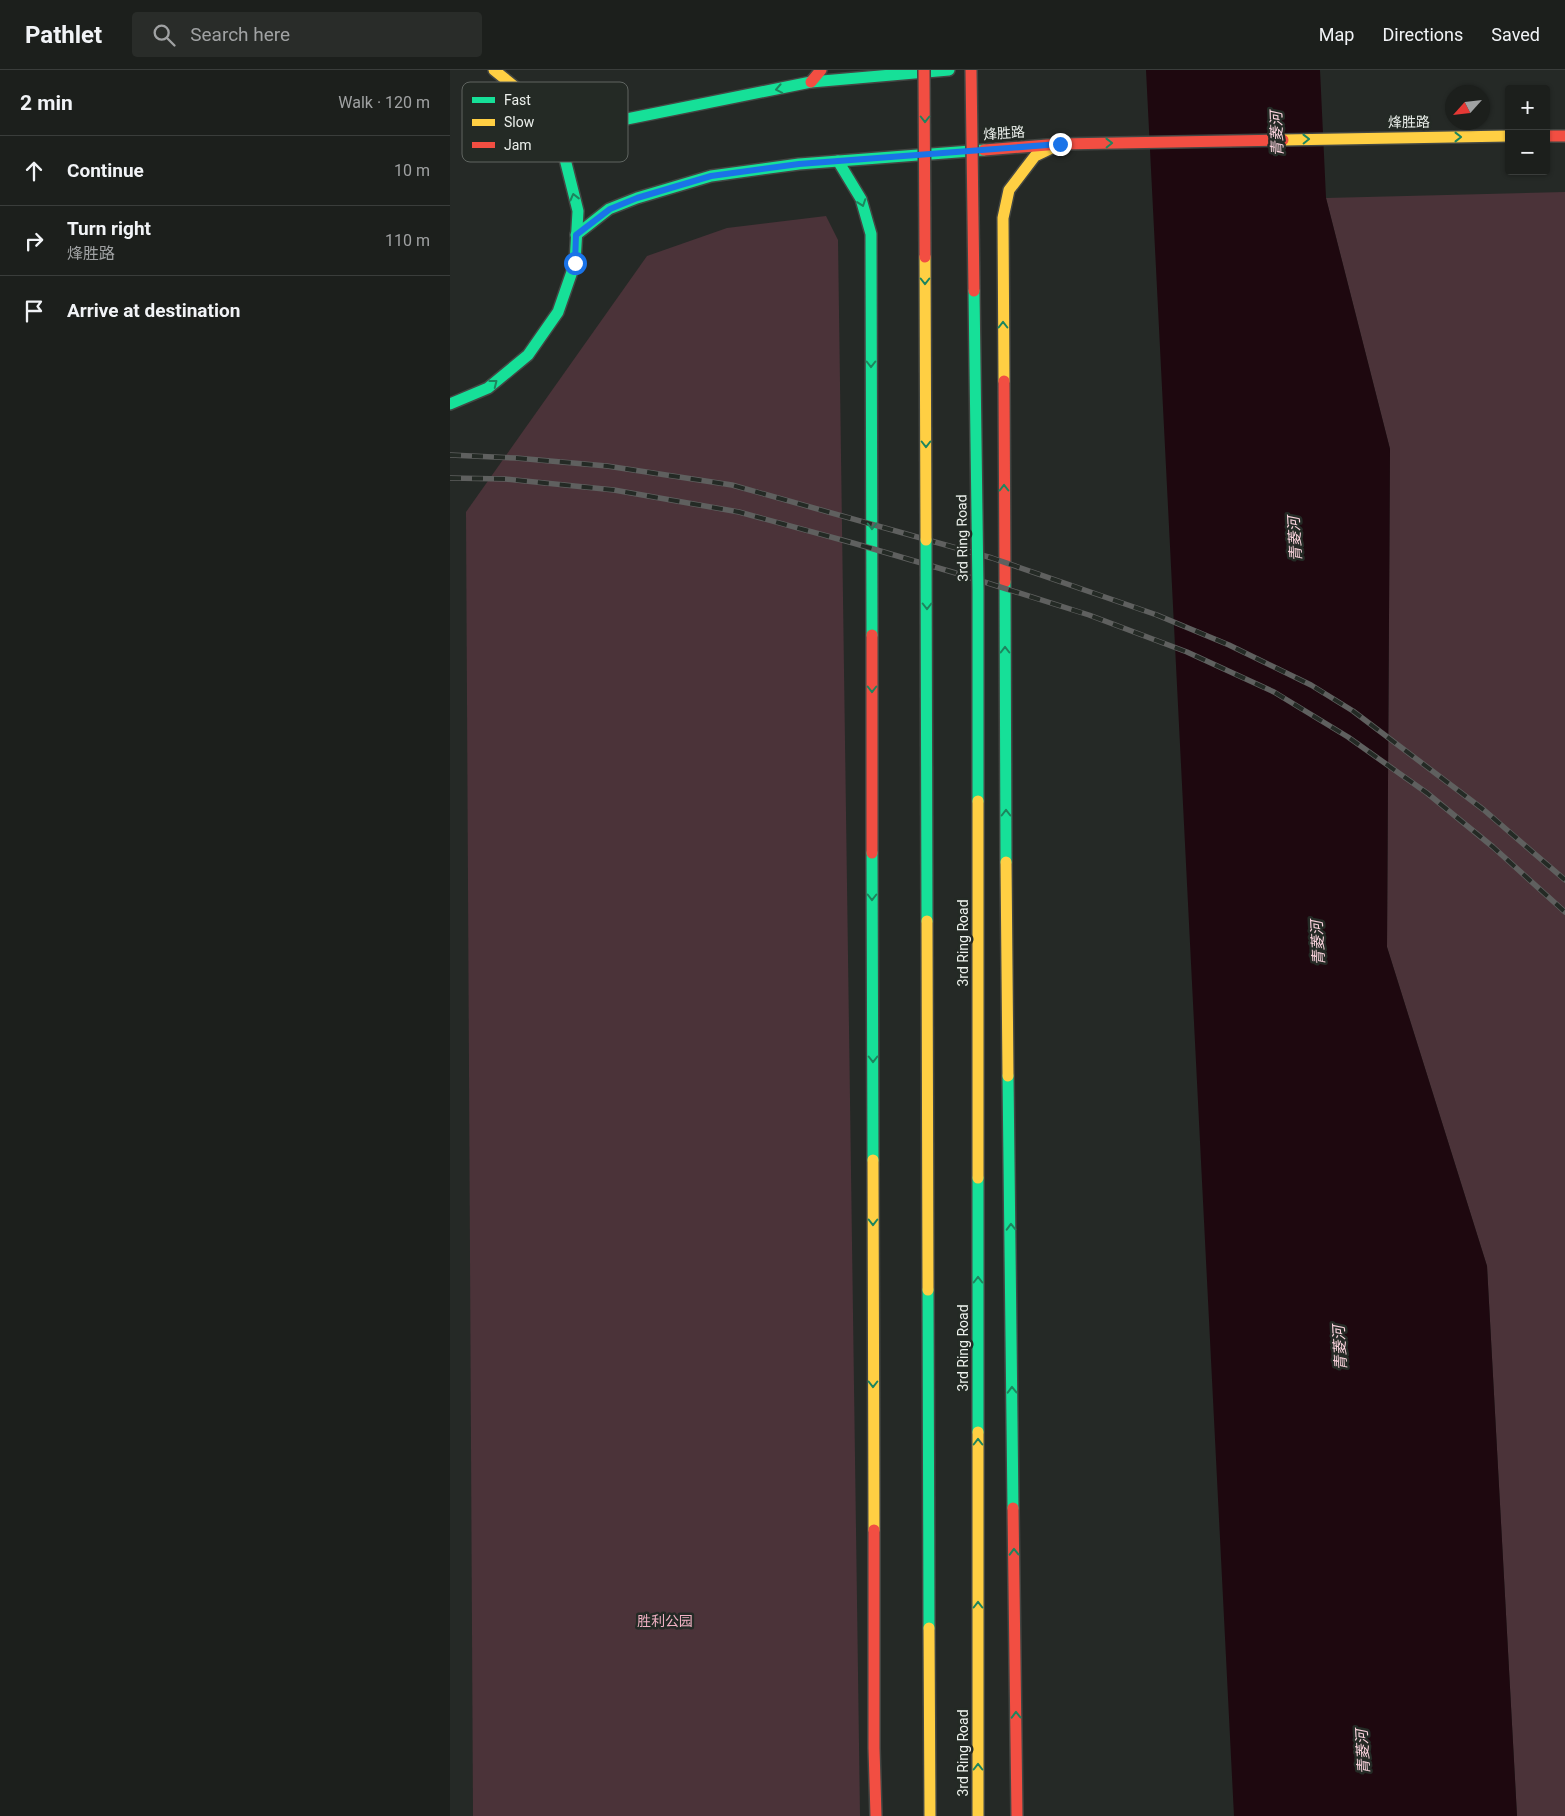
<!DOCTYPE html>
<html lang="en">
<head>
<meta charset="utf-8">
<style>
	:root { --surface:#1c1f1c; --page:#292c29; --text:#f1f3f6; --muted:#a0a2a3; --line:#3a3d3b }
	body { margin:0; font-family:Roboto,"Noto Sans SC",sans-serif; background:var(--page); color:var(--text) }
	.controls { position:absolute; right:15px; top:15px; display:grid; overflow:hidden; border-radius:5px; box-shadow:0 1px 4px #0004 }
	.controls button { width:45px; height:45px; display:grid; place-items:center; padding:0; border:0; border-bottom:1px solid var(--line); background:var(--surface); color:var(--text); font:25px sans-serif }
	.compass { position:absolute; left:995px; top:15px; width:45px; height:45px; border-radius:50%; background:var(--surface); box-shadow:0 1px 4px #0004; rotate:243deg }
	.stop { position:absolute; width:15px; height:15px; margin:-11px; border:4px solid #1a73e8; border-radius:50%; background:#fff }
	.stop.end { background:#1a73e8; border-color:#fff; box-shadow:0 1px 5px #0008 }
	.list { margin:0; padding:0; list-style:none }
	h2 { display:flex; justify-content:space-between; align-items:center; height:65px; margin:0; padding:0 20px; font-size:21px }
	h2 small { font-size:16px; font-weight:400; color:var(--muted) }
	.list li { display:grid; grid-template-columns:32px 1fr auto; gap:15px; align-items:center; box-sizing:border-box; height:70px; padding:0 20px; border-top:1px solid var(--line) }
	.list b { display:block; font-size:19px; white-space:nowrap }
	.list p { margin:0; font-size:16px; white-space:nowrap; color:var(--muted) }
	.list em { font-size:16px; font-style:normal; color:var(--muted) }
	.icon { flex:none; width:28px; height:28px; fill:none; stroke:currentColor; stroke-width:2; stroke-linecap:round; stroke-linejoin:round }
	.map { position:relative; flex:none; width:1115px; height:1746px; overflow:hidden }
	header { display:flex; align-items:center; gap:30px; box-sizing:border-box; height:70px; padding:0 25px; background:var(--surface); border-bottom:1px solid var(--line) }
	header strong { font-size:24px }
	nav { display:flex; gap:28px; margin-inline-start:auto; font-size:18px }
	.search { width:350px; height:45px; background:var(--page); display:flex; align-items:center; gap:12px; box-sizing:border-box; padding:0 18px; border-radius:5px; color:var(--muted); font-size:19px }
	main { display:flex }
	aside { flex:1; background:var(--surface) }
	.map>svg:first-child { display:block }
	.green { fill:#4b3339 }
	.water { fill:#1e080f }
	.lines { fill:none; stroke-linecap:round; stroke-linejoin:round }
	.fast-casing { stroke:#434643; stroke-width:14 }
	.slow-casing { stroke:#434643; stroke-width:14 }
	.jam-casing { stroke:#434643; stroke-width:14 }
	.fast { stroke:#16e098; stroke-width:11 }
	.slow { stroke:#ffcf43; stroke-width:11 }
	.jam { stroke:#f24e42; stroke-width:11 }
	.rail-casing { stroke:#5f605f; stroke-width:5.5 }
	.rail { stroke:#242a25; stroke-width:4; stroke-dasharray:11; stroke-linecap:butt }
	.fast-bridge-casing { stroke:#434643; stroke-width:14; stroke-linecap:butt }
	.slow-bridge-casing { stroke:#434643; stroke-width:14; stroke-linecap:butt }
	.jam-bridge-casing { stroke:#434643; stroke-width:14; stroke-linecap:butt }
	.fast-bridge { stroke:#16e098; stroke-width:11 }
	.slow-bridge { stroke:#ffcf43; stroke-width:11 }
	.jam-bridge { stroke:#f24e42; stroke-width:11 }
	.oneway { stroke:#1d855e }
	.route { stroke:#1a73e8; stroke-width:6 }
	.labels { text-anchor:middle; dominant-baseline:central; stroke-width:5; stroke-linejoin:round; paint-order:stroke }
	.street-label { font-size:14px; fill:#ecf0ec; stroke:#242a25 }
	.park-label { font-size:14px; fill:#f0b1c3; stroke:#242a25 }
	.water-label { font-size:15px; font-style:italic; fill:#fad3dd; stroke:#242a25 }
	.key { fill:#242a25; stroke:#606561; stroke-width:1 }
	.key-label { font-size:14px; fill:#ecf0ec }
</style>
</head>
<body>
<header>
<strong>Pathlet</strong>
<div class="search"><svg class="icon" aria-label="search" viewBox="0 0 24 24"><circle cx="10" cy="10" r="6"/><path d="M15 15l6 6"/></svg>Search here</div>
<nav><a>Map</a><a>Directions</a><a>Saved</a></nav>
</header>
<main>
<aside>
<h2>2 min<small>Walk · 120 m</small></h2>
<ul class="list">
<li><svg class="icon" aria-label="ahead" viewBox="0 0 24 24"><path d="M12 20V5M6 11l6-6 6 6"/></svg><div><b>Continue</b></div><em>10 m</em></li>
<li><svg class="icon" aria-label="right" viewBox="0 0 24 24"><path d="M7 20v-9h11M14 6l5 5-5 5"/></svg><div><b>Turn right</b><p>烽胜路</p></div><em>110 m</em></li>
<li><svg class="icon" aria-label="arrive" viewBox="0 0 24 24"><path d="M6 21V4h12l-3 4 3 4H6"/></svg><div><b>Arrive at destination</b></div></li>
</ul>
</aside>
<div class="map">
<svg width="1115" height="1746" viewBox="0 0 1115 1746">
	<rect width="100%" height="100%" fill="#252926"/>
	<g class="green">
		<path d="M1115,122V1746H1067L1037,1196L937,877L940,379L876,128Z"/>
		<path d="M376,146L388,170L410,1746H23L16,442L197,186L277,158Z"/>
	</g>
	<path class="water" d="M696,0H870L876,128L940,379L937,877L1037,1196L1067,1746H784Z"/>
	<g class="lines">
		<defs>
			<g id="fast">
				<path d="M97,56L122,58L147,55L361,12L499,0"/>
				<path d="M388,91L411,129L421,164L422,565"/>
				<path d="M126,165L159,139L187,128L261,106L349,94L534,80"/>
				<path d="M0,334L38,318L78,285L108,242L125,193L128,141L113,81L103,66"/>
				<path d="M555,512L556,792"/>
				<path d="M422,783L423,1090"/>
				<path d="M558,1006L563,1438"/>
			</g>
			<g id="slow">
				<path d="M44,0L80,29L103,66"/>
				<path d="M833,70L1059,66"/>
				<path d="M554,311L553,148L559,120L585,86L610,74"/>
				<path d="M556,792L558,1006"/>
				<path d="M423,1090L424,1460"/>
			</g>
			<g id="jam">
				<path d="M361,12L371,0"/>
				<path d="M1096,66H1115"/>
				<path d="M534,80L610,74L833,70"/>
				<path d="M554,311L555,512"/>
				<path d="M422,565V783"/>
				<path d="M563,1438L567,1746"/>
				<path d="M424,1460V1678L426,1746"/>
			</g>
		</defs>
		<use href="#fast" class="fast-casing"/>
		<use href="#slow" class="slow-casing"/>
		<use href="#jam" class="jam-casing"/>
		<use href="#fast" class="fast"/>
		<use href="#slow" class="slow"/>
		<use href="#jam" class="jam"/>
		<defs>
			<g id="rail">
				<path d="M0,385L66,388L157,396L282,415L542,488L707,545L779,575L861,615L903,641L1034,740L1115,810"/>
				<path d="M0,408L55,409L164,420L289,442L403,473L509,504L639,545L737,582L824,622L898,667L977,723L1043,777L1115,842"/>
			</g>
		</defs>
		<use href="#rail" class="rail-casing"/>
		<use href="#rail" class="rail"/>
		<defs>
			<g id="fast-bridge">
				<path d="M524,221L528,520V731"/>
				<path d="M476,470L477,851"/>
				<path d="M528,1108V1362"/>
				<path d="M478,1220L479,1558"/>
			</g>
			<g id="slow-bridge">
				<path d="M475,187L476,470"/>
				<path d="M528,731V1108"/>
				<path d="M477,851L478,1220"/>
				<path d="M528,1362V1746"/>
				<path d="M479,1558L480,1746"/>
			</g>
			<g id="jam-bridge">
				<path d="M474,0L475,187"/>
				<path d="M521,0L524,221"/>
			</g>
		</defs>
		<use href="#fast-bridge" class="fast-bridge-casing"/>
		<use href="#slow-bridge" class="slow-bridge-casing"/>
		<use href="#jam-bridge" class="jam-bridge-casing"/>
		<use href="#fast-bridge" class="fast-bridge"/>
		<use href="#slow-bridge" class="slow-bridge"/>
		<use href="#jam-bridge" class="jam-bridge"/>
	</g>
	<defs><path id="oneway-chevron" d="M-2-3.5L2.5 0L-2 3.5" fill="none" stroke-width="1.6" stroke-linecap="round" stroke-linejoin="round" transform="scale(1.25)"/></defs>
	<g class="oneway">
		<use href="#oneway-chevron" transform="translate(329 19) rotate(169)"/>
		<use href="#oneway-chevron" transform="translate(475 49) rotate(90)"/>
		<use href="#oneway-chevron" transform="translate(1008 67)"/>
		<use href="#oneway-chevron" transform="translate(856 69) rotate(-1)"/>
		<use href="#oneway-chevron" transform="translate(659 73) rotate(-1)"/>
		<use href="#oneway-chevron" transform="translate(124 127) rotate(-104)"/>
		<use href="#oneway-chevron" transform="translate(412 133) rotate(71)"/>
		<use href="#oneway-chevron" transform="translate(475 211) rotate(90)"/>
		<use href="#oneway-chevron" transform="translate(553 255) rotate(-90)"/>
		<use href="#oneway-chevron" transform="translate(421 294) rotate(90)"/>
		<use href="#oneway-chevron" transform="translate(44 313) rotate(-38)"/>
		<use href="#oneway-chevron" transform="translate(476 374) rotate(90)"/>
		<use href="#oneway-chevron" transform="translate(554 418) rotate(-90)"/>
		<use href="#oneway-chevron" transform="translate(422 456) rotate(90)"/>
		<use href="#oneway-chevron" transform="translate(477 536) rotate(90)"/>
		<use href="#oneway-chevron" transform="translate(555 580) rotate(-90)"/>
		<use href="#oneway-chevron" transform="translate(422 619) rotate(90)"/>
		<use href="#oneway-chevron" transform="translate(556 743) rotate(-90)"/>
		<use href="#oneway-chevron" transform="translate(422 827) rotate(90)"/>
		<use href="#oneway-chevron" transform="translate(423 989) rotate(90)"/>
		<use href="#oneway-chevron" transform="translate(423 1152) rotate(90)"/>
		<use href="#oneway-chevron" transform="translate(561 1157) rotate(-91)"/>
		<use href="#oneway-chevron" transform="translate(528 1210) rotate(-90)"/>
		<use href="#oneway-chevron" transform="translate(423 1314) rotate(90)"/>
		<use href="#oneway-chevron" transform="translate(562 1320) rotate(-91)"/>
		<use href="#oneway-chevron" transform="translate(528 1372) rotate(-90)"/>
		<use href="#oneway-chevron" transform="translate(564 1482) rotate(-91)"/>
		<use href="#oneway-chevron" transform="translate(528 1535) rotate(-90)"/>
		<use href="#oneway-chevron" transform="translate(566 1645) rotate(-91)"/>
		<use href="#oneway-chevron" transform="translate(528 1697) rotate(-90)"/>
	</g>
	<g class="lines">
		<path class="route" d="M125,193L126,165L160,139L187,128L261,106L349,94L610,74"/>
	</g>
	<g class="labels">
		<g class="street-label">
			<text transform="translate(959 52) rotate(-1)">烽胜路</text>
			<text transform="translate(554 63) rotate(-4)">烽胜路</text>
			<text transform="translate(512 468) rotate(-91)">3rd Ring Road</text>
			<text transform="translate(513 873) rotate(-90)">3rd Ring Road</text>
			<text transform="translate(513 1278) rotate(-90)">3rd Ring Road</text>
			<text transform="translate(513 1683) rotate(-90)">3rd Ring Road</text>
		</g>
		<g class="park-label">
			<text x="215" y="1551">胜利公园</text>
		</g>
		<g class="water-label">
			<text transform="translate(827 64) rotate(-92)">青菱河</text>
			<text transform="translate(845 469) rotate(-93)">青菱河</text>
			<text transform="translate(868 873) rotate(-93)">青菱河</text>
			<text transform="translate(890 1278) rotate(-93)">青菱河</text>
			<text transform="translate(913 1682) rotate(-93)">青菱河</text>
		</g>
	</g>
	<rect x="12" y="12" width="166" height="80" rx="8" class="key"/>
	<rect x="22" y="27" width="23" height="6" fill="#16e098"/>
	<rect x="22" y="49" width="23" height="7" fill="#ffcf43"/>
	<rect x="22" y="72" width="23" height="6" fill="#f24e42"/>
	<g class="key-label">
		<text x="54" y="35">Fast</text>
		<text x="54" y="57">Slow</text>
		<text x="54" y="80">Jam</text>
	</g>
</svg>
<div class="controls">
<button>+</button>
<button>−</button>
</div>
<svg class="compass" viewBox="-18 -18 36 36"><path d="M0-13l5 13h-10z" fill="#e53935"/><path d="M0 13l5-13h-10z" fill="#a0a2a3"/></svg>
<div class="stop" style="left:125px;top:193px"></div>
<div class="stop end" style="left:610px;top:74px"></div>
</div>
</main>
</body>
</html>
